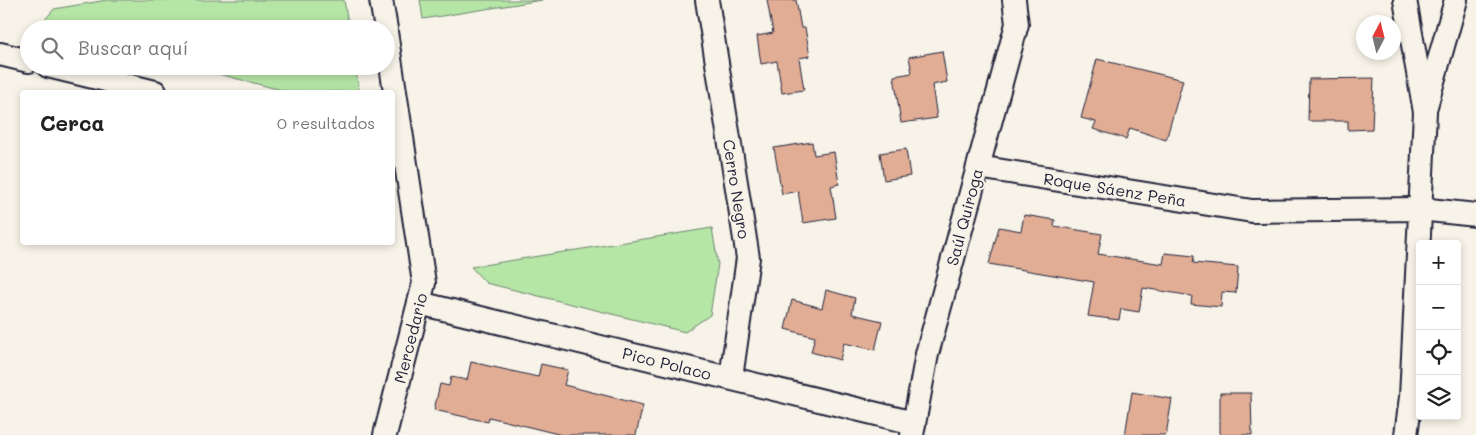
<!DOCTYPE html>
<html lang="es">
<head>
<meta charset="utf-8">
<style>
	:root { --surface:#fff; --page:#f6f6f6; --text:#222; --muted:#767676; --line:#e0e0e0 }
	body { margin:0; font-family:Mali,sans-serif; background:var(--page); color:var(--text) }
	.controls { position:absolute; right:15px; bottom:15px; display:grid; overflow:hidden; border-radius:5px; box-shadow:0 2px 8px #0003 }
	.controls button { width:45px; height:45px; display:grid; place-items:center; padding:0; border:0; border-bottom:1px solid var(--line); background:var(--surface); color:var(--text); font:25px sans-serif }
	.compass { position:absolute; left:1356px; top:15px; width:45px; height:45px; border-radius:50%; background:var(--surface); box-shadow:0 2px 8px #0003; rotate:7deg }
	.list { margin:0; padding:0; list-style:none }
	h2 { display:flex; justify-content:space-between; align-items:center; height:65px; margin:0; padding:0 20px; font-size:21px }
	h2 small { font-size:16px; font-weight:400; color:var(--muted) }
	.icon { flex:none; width:28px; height:28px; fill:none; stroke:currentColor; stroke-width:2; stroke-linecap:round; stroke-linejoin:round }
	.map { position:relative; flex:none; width:1476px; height:435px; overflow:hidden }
	.search { position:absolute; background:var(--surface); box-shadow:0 2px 8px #0003; left:20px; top:20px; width:375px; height:55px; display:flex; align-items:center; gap:12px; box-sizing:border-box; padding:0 18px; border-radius:28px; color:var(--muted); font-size:19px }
	.panel { position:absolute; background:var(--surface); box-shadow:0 2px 8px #0003; left:20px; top:90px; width:375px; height:155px; border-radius:5px }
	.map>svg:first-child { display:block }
	.green { fill:#b5e6a6; stroke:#6c8470 }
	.building { fill:#e1ad95; stroke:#22223b }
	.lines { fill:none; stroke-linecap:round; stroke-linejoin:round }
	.minor-casing { stroke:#22223b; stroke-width:26 }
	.minor { stroke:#f7f3e8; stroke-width:22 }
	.labels { text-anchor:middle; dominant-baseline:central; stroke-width:4; stroke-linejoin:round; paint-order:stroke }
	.street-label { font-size:16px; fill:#22223b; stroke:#f7f3e8 }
</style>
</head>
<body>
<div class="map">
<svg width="1476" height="435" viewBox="0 0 1476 435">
	<rect width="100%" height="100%" fill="#f7f3e8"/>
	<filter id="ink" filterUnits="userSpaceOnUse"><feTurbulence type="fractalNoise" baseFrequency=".02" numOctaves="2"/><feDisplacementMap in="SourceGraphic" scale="10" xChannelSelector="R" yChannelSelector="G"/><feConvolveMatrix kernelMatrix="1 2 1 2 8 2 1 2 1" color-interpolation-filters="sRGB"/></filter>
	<g filter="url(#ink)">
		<g class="green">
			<path d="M107,0H344L349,29L38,28L54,9Z"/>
			<path d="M420,0H542L423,19Z"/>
			<path d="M187,66H355L359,89L355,92H289Z"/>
			<path d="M712,228L718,264L710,315L685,332L486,283L471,267Z"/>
		</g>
		<g class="building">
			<path d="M767,0H796L801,28H805L810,56L799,58L804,90L782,93L777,61L761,64L757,36L773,33Z"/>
			<path d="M942,51L947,82L932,85L937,118L901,123L894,76L912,73L909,57Z"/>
			<path d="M1097,59L1183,80L1166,140L1130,128L1126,139L1093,129L1096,122L1081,118Z"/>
			<path d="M1374,78L1372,129L1348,130V121H1308L1309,79Z"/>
			<path d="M812,142L814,155L834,152L839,184L831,186L836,218L803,223L798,191L782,194L774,148Z"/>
			<path d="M906,149L910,176L884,180L880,153Z"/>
			<path d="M1024,215L1055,220L1054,226L1102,234L1098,254L1163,264L1165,253L1194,256L1193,263L1238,267L1236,293L1222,292L1221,307L1191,304L1192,296L1143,288L1139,312L1121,309L1119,320L1088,316L1094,282L989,264L999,227L1021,231Z"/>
			<path d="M826,290L855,298L852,314L882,321L875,350L844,343L840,360L811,352L815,337L785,329L792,300L822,308Z"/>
			<path d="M471,362L538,377L541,364L568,370L564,385L643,405L636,435H562L489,417L488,422L434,410L440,384L449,386L451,377L467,380Z"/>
			<path d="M1132,392L1172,399L1166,435H1125Z"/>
			<path d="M1220,393H1251L1252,435H1220Z"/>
		</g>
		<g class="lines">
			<defs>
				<g id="minor">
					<path d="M381,0L386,29"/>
					<path d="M707,0L748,258L731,378"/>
					<path d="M1405,0L1425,112L1411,397L1406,435"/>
					<path d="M0,54L29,61"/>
					<path d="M48,66L155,92"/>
					<path d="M1426,106L1456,0"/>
					<path d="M978,167L1252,211L1420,209L1476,215"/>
					<path d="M419,303L914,423"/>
					<path d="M385,435L424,283L386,32"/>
					<path d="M912,435L927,354L1017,24L1014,0"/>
				</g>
			</defs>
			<use href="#minor" class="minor-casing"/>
			<use href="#minor" class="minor"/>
		</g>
	</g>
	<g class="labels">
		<g class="street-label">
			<text transform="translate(737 189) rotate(81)">Cerro Negro</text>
			<text transform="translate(1115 189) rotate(9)">Roque Sáenz Peña</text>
			<text transform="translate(964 217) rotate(-75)">Saúl Quiroga</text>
			<text transform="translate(410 338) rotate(-76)">Mercedario</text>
			<text transform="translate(667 363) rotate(14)">Pico Polaco</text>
		</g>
	</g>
</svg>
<div class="controls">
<button>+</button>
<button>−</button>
<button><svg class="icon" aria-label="locate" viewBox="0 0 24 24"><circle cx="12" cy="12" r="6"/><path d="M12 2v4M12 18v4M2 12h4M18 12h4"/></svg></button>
<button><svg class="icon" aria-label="layers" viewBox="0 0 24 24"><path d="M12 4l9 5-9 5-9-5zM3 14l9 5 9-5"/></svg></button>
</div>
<svg class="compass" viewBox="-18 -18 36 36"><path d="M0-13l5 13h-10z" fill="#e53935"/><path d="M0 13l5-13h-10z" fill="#767676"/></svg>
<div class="search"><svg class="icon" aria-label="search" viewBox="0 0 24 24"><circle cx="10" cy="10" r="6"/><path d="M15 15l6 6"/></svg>Buscar aquí</div>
<section class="panel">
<h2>Cerca<small>0 resultados</small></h2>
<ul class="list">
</ul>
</section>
</div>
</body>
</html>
